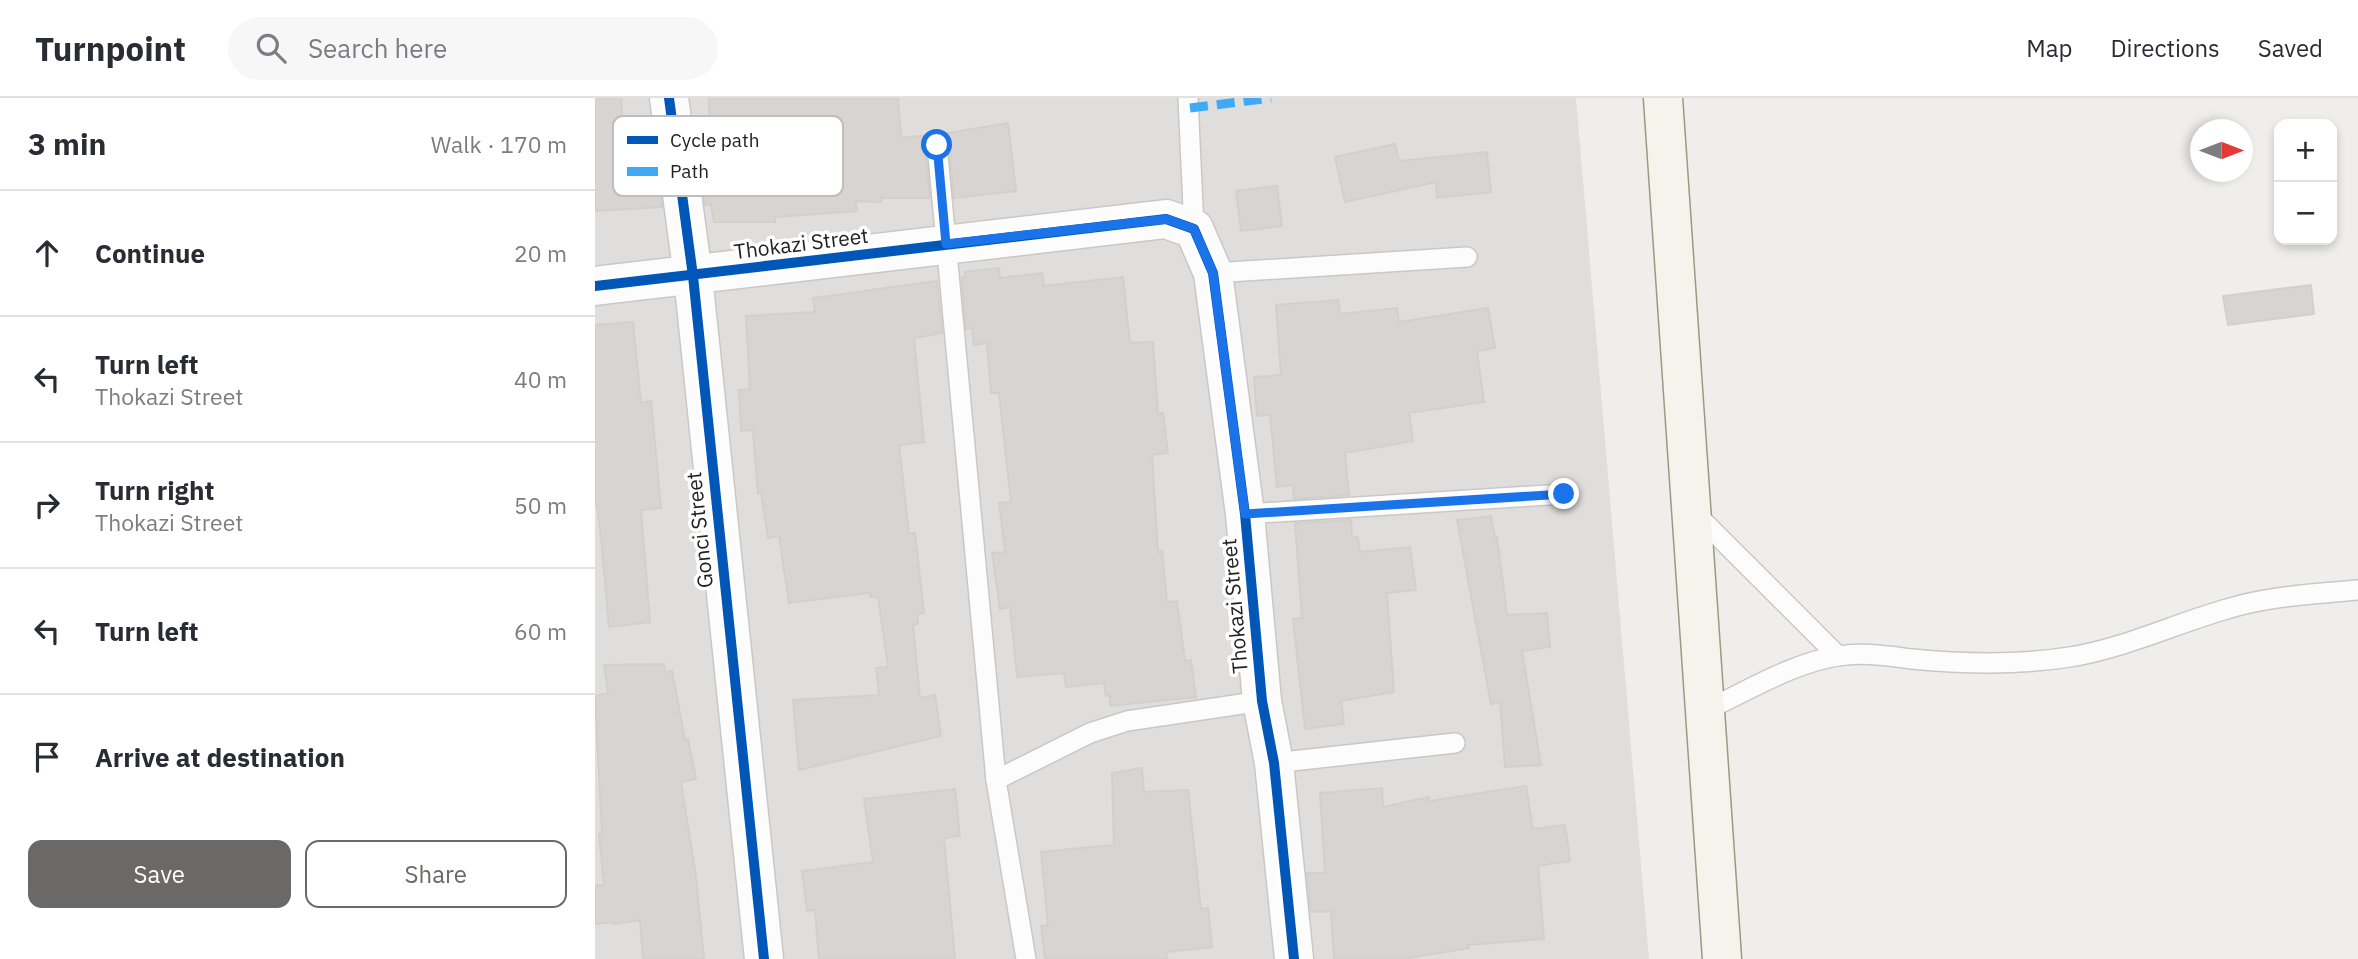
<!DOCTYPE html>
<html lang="en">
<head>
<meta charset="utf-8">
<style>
	:root { --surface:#fff; --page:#f7f7f7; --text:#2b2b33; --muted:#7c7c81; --line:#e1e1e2; --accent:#6a6968 }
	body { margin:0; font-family:"IBM Plex Sans",sans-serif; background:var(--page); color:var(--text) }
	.controls { position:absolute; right:21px; top:21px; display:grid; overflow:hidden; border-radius:14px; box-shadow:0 4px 10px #0003 }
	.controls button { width:63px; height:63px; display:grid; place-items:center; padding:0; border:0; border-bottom:2px solid var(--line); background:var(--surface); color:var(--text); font:35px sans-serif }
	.compass { position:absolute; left:1595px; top:21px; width:63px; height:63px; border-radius:50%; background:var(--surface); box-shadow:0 4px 10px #0003; rotate:90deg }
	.stop { position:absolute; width:21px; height:21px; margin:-16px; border:5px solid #1a73e8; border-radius:50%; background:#fff }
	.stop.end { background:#1a73e8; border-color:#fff; box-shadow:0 2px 7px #0008 }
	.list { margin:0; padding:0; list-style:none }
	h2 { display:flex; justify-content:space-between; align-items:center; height:91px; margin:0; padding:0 28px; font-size:30px }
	h2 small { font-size:23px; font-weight:400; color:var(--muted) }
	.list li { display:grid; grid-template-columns:46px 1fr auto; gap:21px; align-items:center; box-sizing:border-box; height:126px; padding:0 28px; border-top:2px solid var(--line) }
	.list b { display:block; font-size:26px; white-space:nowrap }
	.list p { margin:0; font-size:23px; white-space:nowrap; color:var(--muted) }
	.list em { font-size:23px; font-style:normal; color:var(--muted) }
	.actions { display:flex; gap:14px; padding:21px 28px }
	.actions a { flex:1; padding:16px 0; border:2px solid var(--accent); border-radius:14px; text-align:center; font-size:24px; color:var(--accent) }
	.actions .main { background:var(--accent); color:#fff }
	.icon { flex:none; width:38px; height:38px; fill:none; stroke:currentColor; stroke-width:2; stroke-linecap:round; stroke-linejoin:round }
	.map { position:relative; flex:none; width:1763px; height:861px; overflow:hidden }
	header { display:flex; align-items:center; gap:42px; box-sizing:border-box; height:98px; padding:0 35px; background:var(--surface); border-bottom:2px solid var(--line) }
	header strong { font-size:33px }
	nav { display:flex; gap:38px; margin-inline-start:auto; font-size:24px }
	.search { width:490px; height:63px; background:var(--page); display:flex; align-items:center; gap:18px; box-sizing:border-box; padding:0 24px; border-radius:38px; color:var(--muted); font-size:26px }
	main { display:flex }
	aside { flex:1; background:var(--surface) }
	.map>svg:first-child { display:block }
	.residential { fill:#dfdedc }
	.building { fill:#d7d4d2; stroke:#d3d0cc; stroke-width:2 }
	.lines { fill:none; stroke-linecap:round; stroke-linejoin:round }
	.service-casing { stroke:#c9c8c7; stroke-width:22 }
	.minor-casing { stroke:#c9c8c7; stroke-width:41 }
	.secondary-casing { stroke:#999a82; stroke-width:41 }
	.service { stroke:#fdfcfc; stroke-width:19 }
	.minor { stroke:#fdfcfc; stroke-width:38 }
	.secondary { stroke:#f4f4ed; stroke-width:38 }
	.quiet { stroke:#3fa9f5; stroke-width:9; stroke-dasharray:18 9; stroke-linecap:butt }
	.cycleway-casing { stroke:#fff; stroke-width:15 }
	.cycleway { stroke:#0057b8; stroke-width:10 }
	.route { stroke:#1a73e8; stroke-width:9 }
	.labels { text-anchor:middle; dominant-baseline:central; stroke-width:7; stroke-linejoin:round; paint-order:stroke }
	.street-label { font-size:21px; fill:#222; stroke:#fff }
	.key { fill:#fff; stroke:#bdbdbd; stroke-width:2 }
	.key-label { font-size:19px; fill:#222 }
</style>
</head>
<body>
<header>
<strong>Turnpoint</strong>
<div class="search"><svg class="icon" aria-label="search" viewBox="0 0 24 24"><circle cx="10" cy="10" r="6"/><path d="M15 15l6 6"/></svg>Search here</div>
<nav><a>Map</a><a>Directions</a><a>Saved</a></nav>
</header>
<main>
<aside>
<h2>3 min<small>Walk · 170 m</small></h2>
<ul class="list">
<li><svg class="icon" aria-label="ahead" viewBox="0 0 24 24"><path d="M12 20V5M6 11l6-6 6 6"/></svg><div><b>Continue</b></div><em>20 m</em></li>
<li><svg class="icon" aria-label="left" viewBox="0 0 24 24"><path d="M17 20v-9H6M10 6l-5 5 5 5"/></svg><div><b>Turn left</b><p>Thokazi Street</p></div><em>40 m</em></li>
<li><svg class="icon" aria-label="right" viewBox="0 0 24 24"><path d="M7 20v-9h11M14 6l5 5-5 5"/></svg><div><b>Turn right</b><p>Thokazi Street</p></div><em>50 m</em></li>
<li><svg class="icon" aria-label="left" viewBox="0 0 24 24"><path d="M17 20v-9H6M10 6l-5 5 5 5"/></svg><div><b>Turn left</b></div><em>60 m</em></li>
<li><svg class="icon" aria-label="arrive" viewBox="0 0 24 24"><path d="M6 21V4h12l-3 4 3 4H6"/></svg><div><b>Arrive at destination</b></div></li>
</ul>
<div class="actions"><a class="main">Save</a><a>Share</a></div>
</aside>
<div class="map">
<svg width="1763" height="861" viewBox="0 0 1763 861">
	<rect width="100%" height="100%" fill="#f0eeeb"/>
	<path class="residential" d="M0,0H981L1054,861H0Z"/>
	<g class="building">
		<path d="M0,0H26L31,68L61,67L67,109L0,113Z"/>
		<path d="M114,0H303L306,40L335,37L330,48L335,100H286V104L261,103L262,113L180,119V124H119L116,106L110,107L105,64L115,63Z"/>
		<path d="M413,25L421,93L359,100L354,46L347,36Z"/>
		<path d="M800,46L804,63L892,54L896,94L842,100L841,84L750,104L740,59Z"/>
		<path d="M682,88L687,128L646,133L641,93Z"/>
		<path d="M404,170L405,180L447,175L449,188L528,179L535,245L558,244L563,316L568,315L573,355L557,357L563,454L567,453L572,504L582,503L590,563L596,562L601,599L515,608V597L511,598L509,585L471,589L469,575L422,579L415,509L405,511L397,455L410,454L404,405L416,404L404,295H396L392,245L379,247L377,230L371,231L367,180L370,179V174Z"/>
		<path d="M342,183L347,235L319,240L329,344L304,347L314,435H320L329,515L322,516L323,526L318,527L325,600L340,597L346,638L204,672L198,602L284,597L281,570L293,569L283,499H275V495L194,505L184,438L173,440L166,395L163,396L158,332L146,333L144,292L155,291L151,218L220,214L218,200Z"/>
		<path d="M1716,187L1719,216L1633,227L1628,198Z"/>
		<path d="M743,202L745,216L802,210L804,224L893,210L900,250L882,253L889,304L814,315L818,343L750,355L754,397L699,401L698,387L682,389L675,317L662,318L659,279L686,277L681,207Z"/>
		<path d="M38,224L46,305L56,303L66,410L46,412L55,524L14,529L6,439L2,407H0V227Z"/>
		<path d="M896,418L900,440L902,439L912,517L952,515L955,549L927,553L946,667L910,669L905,604L896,606L862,422Z"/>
		<path d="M756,422L757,439H763L765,454L815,449L821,492L792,495L799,594L746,603L749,626L710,631L698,521L707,520L700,425Z"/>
		<path d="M69,566L70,574L77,573L90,642L93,641L101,681L86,684L101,779L109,861H48L45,822L19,826V824L0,826V787H9L4,736H7L0,598L13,595L9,567Z"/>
		<path d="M547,670L549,694L593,692L606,811L613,810L617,849L571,854L572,861H450L446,828L453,827L446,754L519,747L517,675Z"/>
		<path d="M931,688L938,731L970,727L975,763L943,768L949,841L873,847L874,850L808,861H739L736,813L716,814L712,775H730L725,695L787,690L788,709L834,699V703Z"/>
		<path d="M360,691L365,738L349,740L360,861H224L220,812L212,813L207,773L278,764L269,701Z"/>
	</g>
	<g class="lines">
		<defs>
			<g id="service">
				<path d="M593,0L599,131"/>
				<path d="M342,47L401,682L431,861"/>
				<path d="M618,175L872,159"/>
				<path d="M1100,415L1243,558"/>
				<path d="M650,416L969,396"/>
				<path d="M1111,612C1153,593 1197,565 1243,558C1268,554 1292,558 1317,561C1368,566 1424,567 1475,559C1530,550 1579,526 1632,511C1674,498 1719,496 1763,492"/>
				<path d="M679,665L860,645"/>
				<path d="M401,682L495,635L532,623L667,603"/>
			</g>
			<g id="minor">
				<path d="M74,0L98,178L169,861"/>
				<path d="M0,188L571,121L599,131L618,175L650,416L667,603L679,665L699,861"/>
			</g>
			<path id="secondary" d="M1068,0L1127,861"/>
		</defs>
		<use href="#service" class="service-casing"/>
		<use href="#minor" class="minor-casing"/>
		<use href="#secondary" class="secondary-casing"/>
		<use href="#service" class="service"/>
		<use href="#minor" class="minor"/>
		<use href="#secondary" class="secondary"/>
		<path class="quiet" d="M595,10L676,0"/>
		<defs>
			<g id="cycleway">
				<path d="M74,0L98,178L169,861"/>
				<path d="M0,188L571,121L599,131L618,175L650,416L667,603L679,665L699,861"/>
			</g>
		</defs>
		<use href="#cycleway" class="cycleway-casing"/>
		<use href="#cycleway" class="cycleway"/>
	</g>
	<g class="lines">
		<path class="route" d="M342,47L351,146L572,121L599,131L618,175L650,416L969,396"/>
	</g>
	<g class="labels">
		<g class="street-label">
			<text transform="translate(206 145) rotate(-7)">Thokazi Street</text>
			<text transform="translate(104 432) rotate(-96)">Gonci Street</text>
			<text transform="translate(639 508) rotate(-95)">Thokazi Street</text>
		</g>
	</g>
	<rect x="18" y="18" width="230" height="80" rx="10" class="key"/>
	<rect x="32" y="38" width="31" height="8" fill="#0057b8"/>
	<rect x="32" y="69" width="31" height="9" fill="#3fa9f5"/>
	<g class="key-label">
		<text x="75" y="49">Cycle path</text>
		<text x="75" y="80">Path</text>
	</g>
</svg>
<div class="controls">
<button>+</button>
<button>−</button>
</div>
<svg class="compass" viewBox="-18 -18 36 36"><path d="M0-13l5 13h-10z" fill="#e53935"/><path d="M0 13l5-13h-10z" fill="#7c7c81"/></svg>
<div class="stop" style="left:342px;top:47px"></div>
<div class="stop end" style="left:969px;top:396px"></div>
</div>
</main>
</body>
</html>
